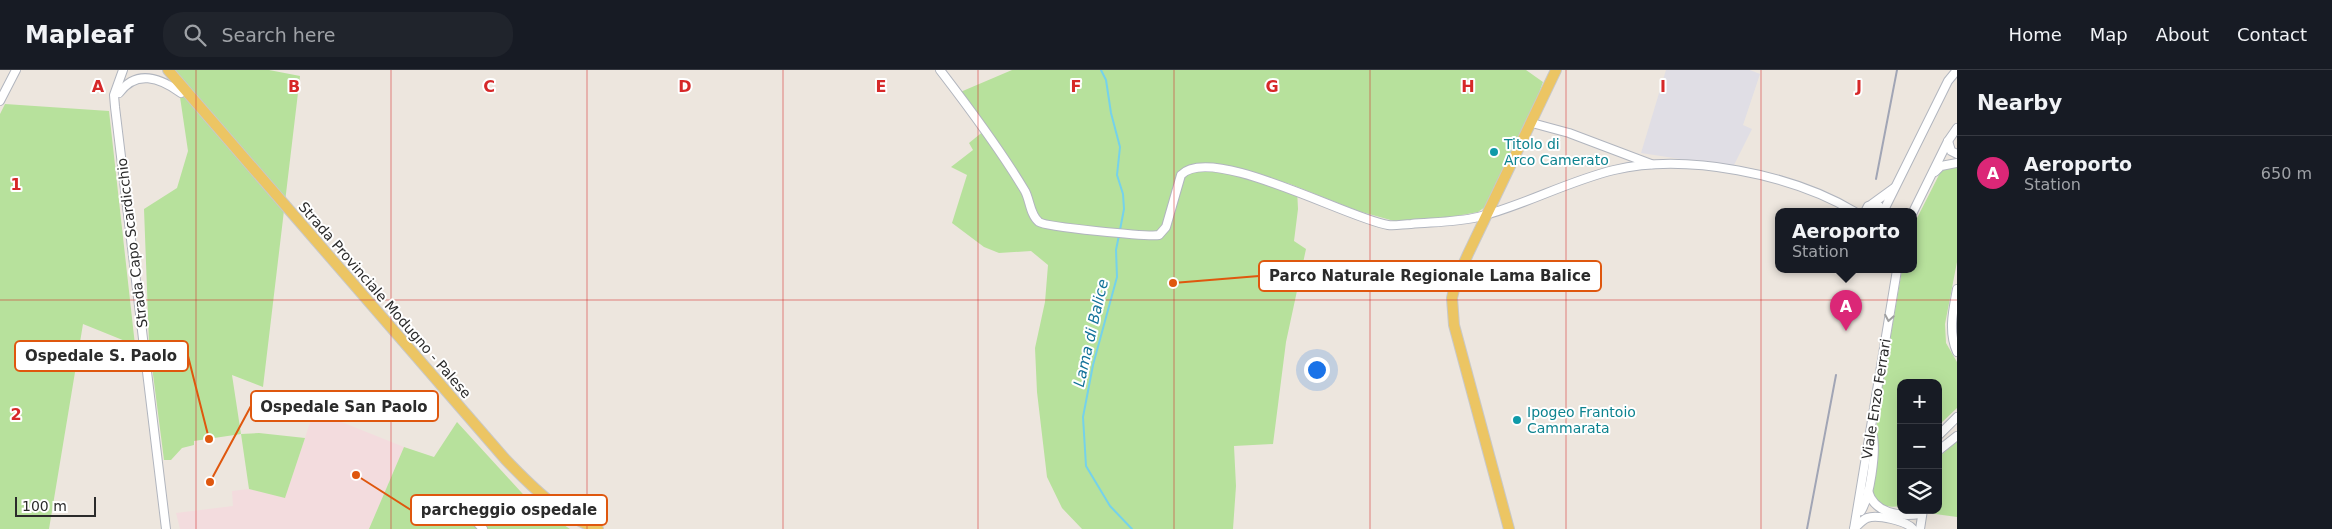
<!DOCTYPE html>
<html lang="en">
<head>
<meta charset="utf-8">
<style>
	:root { --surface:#171b24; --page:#20242c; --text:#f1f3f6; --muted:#9ea1a6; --line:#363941; --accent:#db2777 }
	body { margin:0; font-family:"DejaVu Sans",sans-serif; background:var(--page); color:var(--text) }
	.controls { position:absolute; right:15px; bottom:15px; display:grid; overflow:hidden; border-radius:10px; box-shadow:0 5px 20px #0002 }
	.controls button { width:45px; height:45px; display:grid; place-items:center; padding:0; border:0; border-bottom:1px solid var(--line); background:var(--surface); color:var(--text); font:25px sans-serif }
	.scale { position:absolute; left:15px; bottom:12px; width:81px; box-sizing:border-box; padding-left:5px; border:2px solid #2b2b2b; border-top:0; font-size:14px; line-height:18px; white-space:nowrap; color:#2b2b2b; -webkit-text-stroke:4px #fff; paint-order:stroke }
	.you { position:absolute; left:1316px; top:299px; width:18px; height:18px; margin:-12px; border:4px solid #fff; border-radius:50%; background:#1a73e8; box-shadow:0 0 0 8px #1a73e833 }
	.badge { display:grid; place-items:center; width:32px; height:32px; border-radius:50%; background:var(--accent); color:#fff; font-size:16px; font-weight:700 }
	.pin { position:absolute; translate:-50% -41px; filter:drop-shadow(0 1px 2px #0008) }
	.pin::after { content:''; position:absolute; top:26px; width:18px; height:15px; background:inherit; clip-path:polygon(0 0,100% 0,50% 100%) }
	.popup { position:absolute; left:1775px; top:138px; width:142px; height:65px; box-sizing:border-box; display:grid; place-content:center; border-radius:10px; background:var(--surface); filter:drop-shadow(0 1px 4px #0005); font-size:16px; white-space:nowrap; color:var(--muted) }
	.popup b { font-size:19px; color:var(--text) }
	.popup::after { content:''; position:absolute; left:50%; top:100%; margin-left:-10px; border:10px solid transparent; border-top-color:var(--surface) }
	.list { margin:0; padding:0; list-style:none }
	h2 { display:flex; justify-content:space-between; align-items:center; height:65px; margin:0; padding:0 20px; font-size:21px }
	h2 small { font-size:16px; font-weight:400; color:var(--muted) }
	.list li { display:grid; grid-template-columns:32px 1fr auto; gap:15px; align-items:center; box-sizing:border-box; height:75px; padding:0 20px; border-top:1px solid var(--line) }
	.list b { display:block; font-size:19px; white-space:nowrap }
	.list p { margin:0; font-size:16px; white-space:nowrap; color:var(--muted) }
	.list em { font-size:16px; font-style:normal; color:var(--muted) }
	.icon { flex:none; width:28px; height:28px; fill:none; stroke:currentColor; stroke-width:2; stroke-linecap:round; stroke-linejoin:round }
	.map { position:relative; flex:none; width:1957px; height:459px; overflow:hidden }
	header { display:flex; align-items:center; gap:30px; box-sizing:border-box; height:70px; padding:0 25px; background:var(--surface); border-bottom:1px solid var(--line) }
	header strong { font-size:24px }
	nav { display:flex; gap:28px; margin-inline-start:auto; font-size:18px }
	.search { width:350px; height:45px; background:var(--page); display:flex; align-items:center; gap:12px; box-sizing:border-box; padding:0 18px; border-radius:20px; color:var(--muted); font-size:19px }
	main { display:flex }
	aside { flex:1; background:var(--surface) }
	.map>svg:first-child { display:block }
	.industrial { fill:#e0dee5 }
	.medical { fill:#f3dcde }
	.green { fill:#b7e19c }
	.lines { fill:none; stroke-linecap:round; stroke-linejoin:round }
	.stream { stroke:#75d2eb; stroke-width:2 }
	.minor-casing { stroke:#b1b5be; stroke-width:10 }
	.major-casing { stroke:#c8c8c8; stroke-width:12 }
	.minor { stroke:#fff; stroke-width:8 }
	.major { stroke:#ecc563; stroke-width:10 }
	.rail { stroke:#a1a5b5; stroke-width:2 }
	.oneway { stroke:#a0a0a0 }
	.grid { fill:none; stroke:#d62828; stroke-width:1; stroke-opacity:0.55 }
	.culture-dot { fill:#0f9aa8; stroke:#fff; stroke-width:2 }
	.labels { text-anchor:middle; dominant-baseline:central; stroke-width:4; stroke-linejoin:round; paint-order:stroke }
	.culture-label { font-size:14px; fill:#0d838f; stroke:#fff; text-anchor:start }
	.street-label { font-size:14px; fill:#2b2b2b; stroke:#fff }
	.water-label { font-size:15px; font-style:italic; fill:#127299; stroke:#fff }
	.grid-label { font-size:16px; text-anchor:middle; font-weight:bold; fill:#d62828; stroke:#fff; stroke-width:4; stroke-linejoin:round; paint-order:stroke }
	.leader { fill:none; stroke:#df570e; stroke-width:2 }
	.callout-dot { fill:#df570e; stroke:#fff; stroke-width:2 }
	.callout { fill:#fff; stroke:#df570e; stroke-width:2 }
	.callout-label { font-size:15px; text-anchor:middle; font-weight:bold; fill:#2b2b2b }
</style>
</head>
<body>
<header>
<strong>Mapleaf</strong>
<div class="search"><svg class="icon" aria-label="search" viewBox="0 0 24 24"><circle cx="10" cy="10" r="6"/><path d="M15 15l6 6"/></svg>Search here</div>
<nav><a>Home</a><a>Map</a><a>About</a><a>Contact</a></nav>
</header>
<main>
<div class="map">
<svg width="1957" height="459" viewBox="0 0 1957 459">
	<rect width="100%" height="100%" fill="#ede6de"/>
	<path class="industrial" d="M1666,0H1750L1760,4L1743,55L1752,59L1733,97L1641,83Z"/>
	<path class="medical" d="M314,341L404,377L369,459H180L176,443L233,436L232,421L249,419L285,427Z"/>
	<g class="green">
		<path d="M176,0H269L300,6L263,317L232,305L241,364L259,363L305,368L285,428L249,419L241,364L194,371V375L182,378L171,390H164L149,273L144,139L177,118L188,81Z"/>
		<path d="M1012,0H1526L1543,12L1536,31L1494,119L1485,137L1478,142L1440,149L1394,151L1358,141L1290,114L1231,98L1297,119L1298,139L1294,171L1306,179L1286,272L1273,374L1234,376L1236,416L1233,459H1082L1062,438L1047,407L1037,322L1035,278L1045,232L1048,195L1031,181L999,183L984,177L952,153L967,105L951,97L973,80L969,73L985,60L958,23Z"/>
		<path d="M5,34L109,41L135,275L83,254L49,459H0V44Z"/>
		<path d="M1957,96V192L1945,254L1946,273L1957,292V338L1938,356V313H1901V436C1887,438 1879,436 1872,424L1877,398V344L1902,200H1914L1915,152L1940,103L1945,98Z"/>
		<path d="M457,352L532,434L570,459H369L404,377L434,387Z"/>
		<path d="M1957,371V447L1928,443V440H1938V388Z"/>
	</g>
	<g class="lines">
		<g class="stream">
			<path d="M1101,0L1106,10L1111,43L1120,77L1117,105L1123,124L1124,139L1120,160"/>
			<path d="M1119,165L1116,180L1117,207L1093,295L1083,347L1086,396L1110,436L1132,459"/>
		</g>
		<defs>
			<g id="minor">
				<path d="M123,0L114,25L115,37L166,459"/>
				<path d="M940,0C970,39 1000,79 1025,121C1030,130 1030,145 1039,152C1046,157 1149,167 1159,165L1166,157L1181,105C1211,73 1349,149 1388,155C1395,156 1404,154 1411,154C1433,152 1457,152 1478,147C1525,135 1568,111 1614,100C1686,83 1792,104 1855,142"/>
				<path d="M119,23C136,0 159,7 181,23"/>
				<path d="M0,31L16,0"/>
				<path d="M1532,53L1569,63L1651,94"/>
				<path d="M1948,71L1951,81L1957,84"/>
				<path d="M1935,102L1941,96L1957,93"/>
				<path d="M1872,134L1894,118"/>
				<path d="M1865,142L1868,136L1874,134L1879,136L1882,142"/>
				<path d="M1883,142L1948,11L1957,0"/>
				<path d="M1913,142L1948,71L1957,58"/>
				<path d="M1957,219C1953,241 1948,261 1957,282"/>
				<path d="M1938,366L1957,347"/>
				<path d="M1938,381L1957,366"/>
				<path d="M1868,421C1874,443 1899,447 1920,444"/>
				<path d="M1861,441C1870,427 1876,383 1873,366"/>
				<path d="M475,450L483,459"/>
				<path d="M1854,459L1897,200"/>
				<path d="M1854,459C1858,455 1862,450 1867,448C1877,444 1907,451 1913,459"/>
				<path d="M1920,459L1923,440"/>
			</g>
			<g id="major">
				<path d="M168,0L506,390C533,418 560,445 598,459"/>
				<path d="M1509,459L1454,255L1452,228L1456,211L1468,184L1556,0"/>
			</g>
		</defs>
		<use href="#minor" class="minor-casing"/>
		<use href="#major" class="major-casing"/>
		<use href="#minor" class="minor"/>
		<use href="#major" class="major"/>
		<g class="rail">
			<path d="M1876,109L1897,0"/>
			<path d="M1807,459L1836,305"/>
		</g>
	</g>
	<defs><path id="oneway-chevron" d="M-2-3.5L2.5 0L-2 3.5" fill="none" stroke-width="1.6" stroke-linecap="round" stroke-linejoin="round" transform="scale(1.25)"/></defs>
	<use class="oneway" href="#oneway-chevron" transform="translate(1889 248) rotate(100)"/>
	<path class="grid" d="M196,0V459M391,0V459M587,0V459M783,0V459M978,0V459M1174,0V459M1370,0V459M1566,0V459M1761,0V459M0,230H1957"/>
	<g class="culture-dot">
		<circle cx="1494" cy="82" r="5"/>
		<circle cx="1517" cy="350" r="5"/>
	</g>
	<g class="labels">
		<g class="culture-label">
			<text x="1504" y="74">Titolo di<tspan x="1504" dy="16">Arco Camerato</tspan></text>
			<text x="1527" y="342">Ipogeo Frantoio<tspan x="1527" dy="16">Cammarata</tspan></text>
		</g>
		<g class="street-label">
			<text transform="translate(132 173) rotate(-97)">Strada Capo Scardicchio</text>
			<text transform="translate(385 230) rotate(49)">Strada Provinciale Modugno - Palese</text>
			<text transform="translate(1876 329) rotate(-81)">Viale Enzo Ferrari</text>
		</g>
		<g class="water-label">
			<text transform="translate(1091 263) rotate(-77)">Lama di Balice</text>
		</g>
	</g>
	<g class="grid-label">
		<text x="98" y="22">A</text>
		<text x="294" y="22">B</text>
		<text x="489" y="22">C</text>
		<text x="685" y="22">D</text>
		<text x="881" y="22">E</text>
		<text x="1076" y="22">F</text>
		<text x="1272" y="22">G</text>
		<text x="1468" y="22">H</text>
		<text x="1663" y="22">I</text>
		<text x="1859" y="22">J</text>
		<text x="16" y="120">1</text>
		<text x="16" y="350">2</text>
	</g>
	<path class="leader" d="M1173 213L1259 206M209 369L188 286M210 412L251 336M356 405L411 440"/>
	<g class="callout-dot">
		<circle cx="1173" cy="213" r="5"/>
		<circle cx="209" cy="369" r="5"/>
		<circle cx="210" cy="412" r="5"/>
		<circle cx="356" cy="405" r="5"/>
	</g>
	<g class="callout">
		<rect x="1259" y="191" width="342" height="30" rx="5"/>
		<rect x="15" y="271" width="173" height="30" rx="5"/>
		<rect x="251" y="321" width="187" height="30" rx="5"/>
		<rect x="411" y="425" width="196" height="30" rx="5"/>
	</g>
	<g class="callout-label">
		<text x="1430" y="211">Parco Naturale Regionale Lama Balice</text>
		<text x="101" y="291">Ospedale S. Paolo</text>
		<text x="344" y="342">Ospedale San Paolo</text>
		<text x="509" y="445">parcheggio ospedale</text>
	</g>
</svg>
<div class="controls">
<button>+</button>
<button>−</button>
<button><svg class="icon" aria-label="layers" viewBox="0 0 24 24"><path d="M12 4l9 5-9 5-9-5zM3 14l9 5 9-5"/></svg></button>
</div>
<div class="scale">100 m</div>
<div class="you"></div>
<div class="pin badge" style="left:1846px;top:261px">A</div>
<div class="popup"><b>Aeroporto</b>Station</div>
</div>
<aside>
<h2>Nearby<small></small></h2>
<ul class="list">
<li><span class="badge">A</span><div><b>Aeroporto</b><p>Station</p></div><em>650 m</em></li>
</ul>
</aside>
</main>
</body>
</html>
